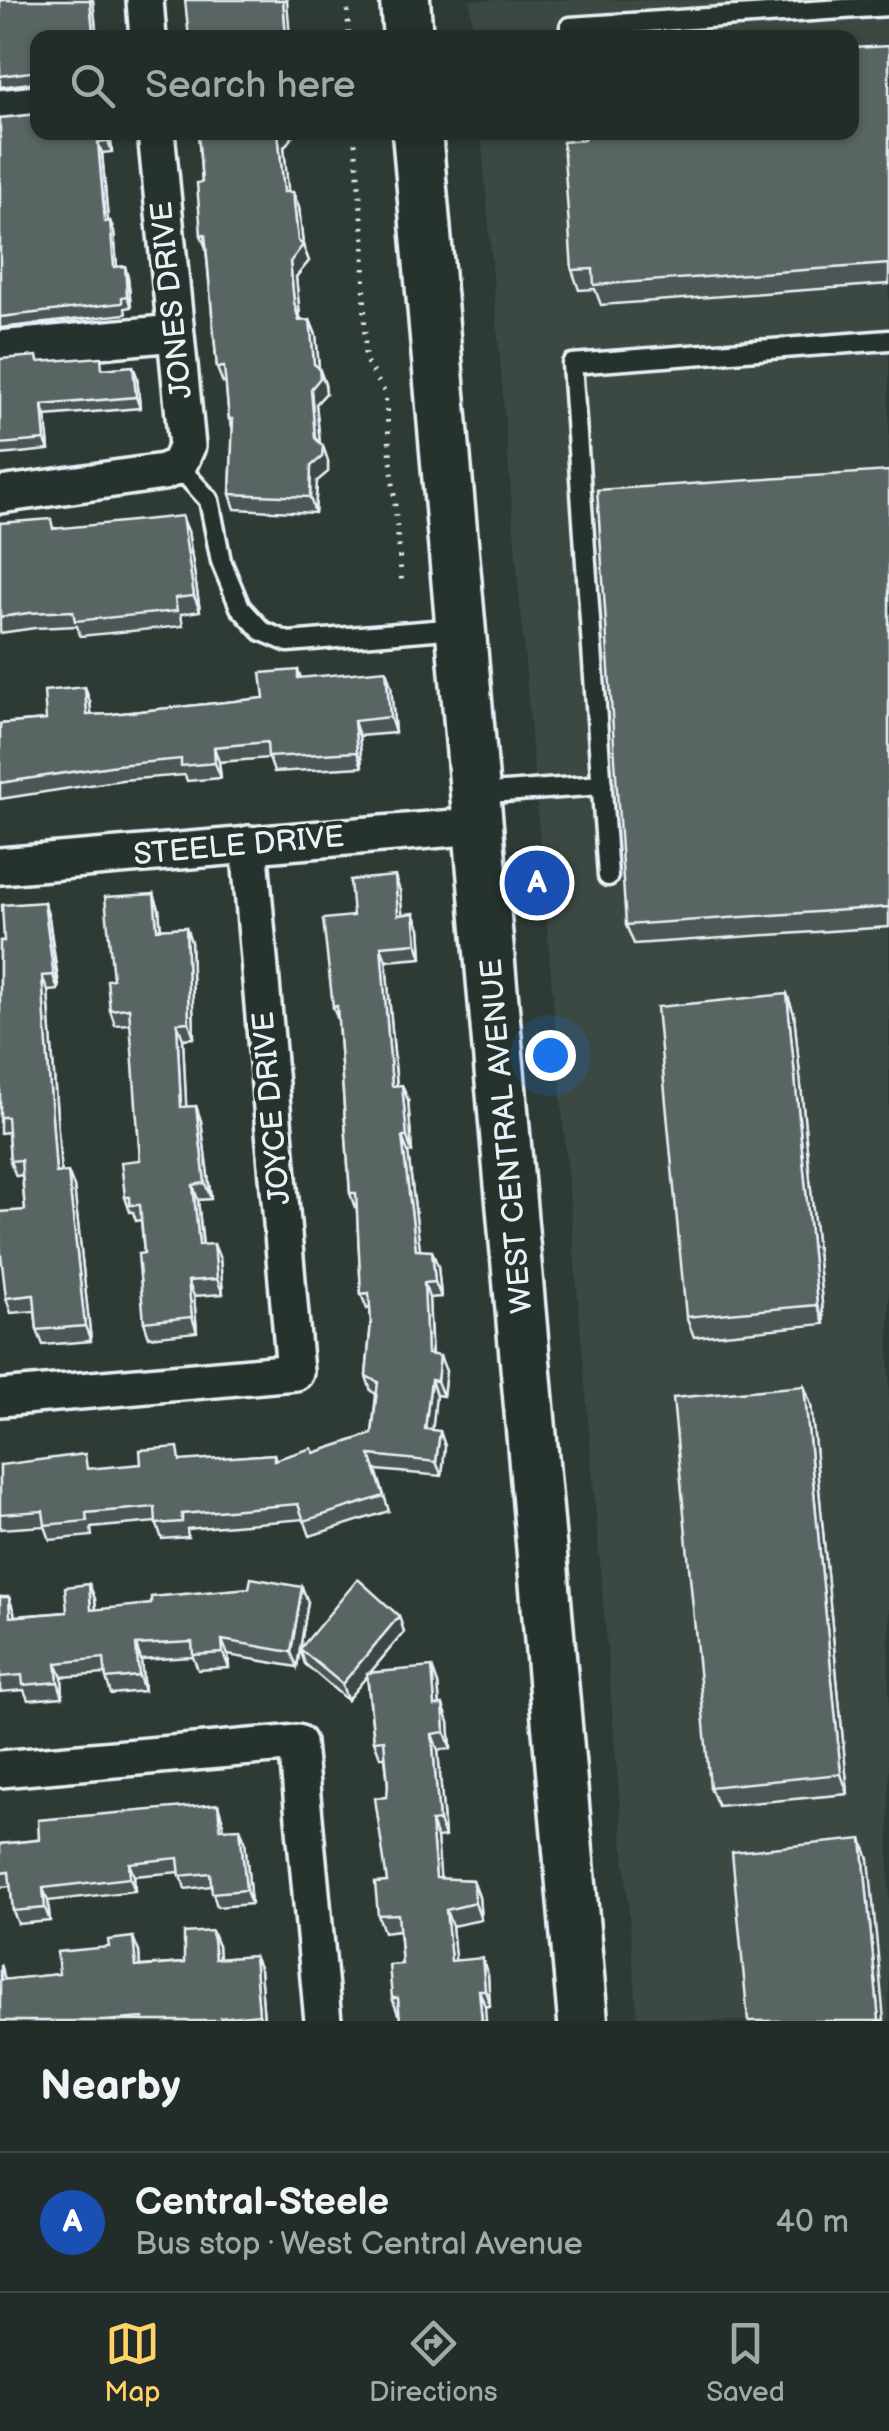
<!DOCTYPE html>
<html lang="en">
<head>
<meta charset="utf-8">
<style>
	:root { --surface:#222c28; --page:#2a3430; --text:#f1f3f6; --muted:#a2a7a8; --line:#3f4845; --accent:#ffd166 }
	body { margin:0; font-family:"Balsamiq Sans",sans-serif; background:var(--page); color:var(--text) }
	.you { position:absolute; left:550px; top:1055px; width:35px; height:35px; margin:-25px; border:8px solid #fff; border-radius:50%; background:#1a73e8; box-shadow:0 0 0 15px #1a73e833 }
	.badge { display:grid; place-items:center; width:65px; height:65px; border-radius:50%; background:var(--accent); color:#fff; font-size:32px; font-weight:700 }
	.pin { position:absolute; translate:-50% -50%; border:5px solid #fff; box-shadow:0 2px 10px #0006 }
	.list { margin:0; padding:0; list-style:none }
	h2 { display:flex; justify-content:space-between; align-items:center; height:130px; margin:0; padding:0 40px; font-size:42px }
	h2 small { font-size:32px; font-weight:400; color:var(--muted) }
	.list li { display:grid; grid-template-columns:65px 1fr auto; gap:30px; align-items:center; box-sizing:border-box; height:140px; padding:0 40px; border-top:2px solid var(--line) }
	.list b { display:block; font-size:38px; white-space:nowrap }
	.list p { margin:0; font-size:32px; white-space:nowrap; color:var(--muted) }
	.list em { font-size:32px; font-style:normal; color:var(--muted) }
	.icon { flex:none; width:55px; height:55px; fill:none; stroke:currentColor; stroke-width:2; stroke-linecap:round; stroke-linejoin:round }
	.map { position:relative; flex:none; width:889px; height:2021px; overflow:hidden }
	.search { position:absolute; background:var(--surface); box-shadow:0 2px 8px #0004; left:30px; right:30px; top:30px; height:110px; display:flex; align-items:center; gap:25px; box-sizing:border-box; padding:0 35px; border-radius:20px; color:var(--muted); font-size:38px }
	.sheet { height:270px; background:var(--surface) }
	nav { display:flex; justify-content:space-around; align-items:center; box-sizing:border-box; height:140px; border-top:2px solid var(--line); background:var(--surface); font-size:28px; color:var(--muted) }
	nav a { display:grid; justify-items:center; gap:5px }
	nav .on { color:var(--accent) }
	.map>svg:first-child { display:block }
	.built { fill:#3b4843 }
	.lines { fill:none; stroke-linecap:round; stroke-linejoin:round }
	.service-casing { stroke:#e8f1f8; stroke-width:25 }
	.minor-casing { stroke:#e8f1f8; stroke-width:42 }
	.secondary-casing { stroke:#e8f1f8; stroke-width:55 }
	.path { stroke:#e8f1f8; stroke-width:5; stroke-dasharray:2.5 8; stroke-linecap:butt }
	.service { stroke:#26332d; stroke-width:18 }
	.minor { stroke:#26332d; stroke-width:35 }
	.secondary { stroke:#26332d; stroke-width:48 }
	.wall { fill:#4d5755; stroke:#e8f1f8; stroke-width:2.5 }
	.shaded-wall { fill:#3e4745; stroke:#e8f1f8; stroke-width:2.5 }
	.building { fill:#596563; stroke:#e8f1f8; stroke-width:2.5 }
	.labels { text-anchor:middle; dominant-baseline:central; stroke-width:8; stroke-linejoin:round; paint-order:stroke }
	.street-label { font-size:30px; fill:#e8f1f8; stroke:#26332d }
</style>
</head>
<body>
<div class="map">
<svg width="889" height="2021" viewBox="0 0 889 2021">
	<rect width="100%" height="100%" fill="#2e3b35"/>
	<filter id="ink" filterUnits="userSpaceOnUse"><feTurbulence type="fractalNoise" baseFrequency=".01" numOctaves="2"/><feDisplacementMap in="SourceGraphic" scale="20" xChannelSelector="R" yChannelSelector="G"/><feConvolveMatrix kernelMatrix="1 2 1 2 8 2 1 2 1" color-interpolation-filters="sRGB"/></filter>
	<g filter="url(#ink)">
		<path class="built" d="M470,0H889V2021H638L481,133L852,132V38L473,37Z"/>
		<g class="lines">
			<defs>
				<g id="service">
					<path d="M570,27L889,6"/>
					<path d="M178,466L209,500L221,561L240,607L262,631L288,642L458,628"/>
					<path d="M476,794L602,785"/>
					<path d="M608,876L572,364L889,340"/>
				</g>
				<g id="minor">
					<path d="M145,0L148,38"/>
					<path d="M0,108L38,104"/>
					<path d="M0,349L175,333"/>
					<path d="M0,495L163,472L178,466L187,446L156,132"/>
					<path d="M0,866L478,826"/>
					<path d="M0,1398L295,1372L249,844"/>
					<path d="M0,1769L297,1743L323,2021"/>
				</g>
				<g id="secondary">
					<path d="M405,0L408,38"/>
					<path d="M417,132L583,2021"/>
				</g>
			</defs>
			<use href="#service" class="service-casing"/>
			<use href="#minor" class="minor-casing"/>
			<use href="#secondary" class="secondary-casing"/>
			<g class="path">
				<path d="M347,0L349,38"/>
				<path d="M354,132L364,240L365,359L385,393L402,585"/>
			</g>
			<use href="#service" class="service"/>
			<use href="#minor" class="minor"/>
			<use href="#secondary" class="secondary"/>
		</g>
		<g class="wall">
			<path d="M0,0L38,38V82L0,87Z"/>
			<path d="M889,46V284L601,305L595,289L579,290L572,270L584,140L852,132Z"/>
			<path d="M0,118L110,132L112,152L102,153L108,221H110L114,232L117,267L128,277L131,307L125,308L126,314L0,328Z"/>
			<path d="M198,132H292L293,136L284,147L288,192L299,207L303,245L309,261L296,277L300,317L301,321L310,320L316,335L319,368L325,384L326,393L316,404L320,443L328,461V472L317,481L315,513L235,509L230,494L233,429L229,419L226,383H223L217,368L206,248L201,235L202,182Z"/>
			<path d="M0,359L105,369L133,366L137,377L140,408L46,416L49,450L0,455Z"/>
			<path d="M889,471V927L634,944L626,925Z"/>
			<path d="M0,523L55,528L188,531L200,611L181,614L183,626L80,636L77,626L35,628L0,633Z"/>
			<path d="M298,670L301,678L391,686L395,733L359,736L362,767L274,772L269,758L219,762L221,778L187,781L185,775L122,780L0,799V724L46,720L90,702L91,715L112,714L264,698Z"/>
			<path d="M400,891L402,914L420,928L422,958L386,961L397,1086L408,1100L412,1152H408L420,1250L438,1266L441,1297L429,1298L432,1355L446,1371L443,1396L436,1395L432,1430L445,1446L442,1476L376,1470L389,1511L310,1536L304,1519L187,1529L188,1537L162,1539L156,1522L91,1528L92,1536L50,1540L45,1526L0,1529V1465L91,1469L274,1454L276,1460L314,1453L372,1434L376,1394L371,1391L366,1376L371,1322L370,1308L367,1309L361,1294L357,1208H355L350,1193L338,1020L333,1007L353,916Z"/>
			<path d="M154,894L159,909L161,929L186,927L191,942L194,1038L183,1039L186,1107L196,1106L201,1121L211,1199L198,1200L203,1245L220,1259L223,1294L194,1296L197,1332L149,1337L144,1322V1253L141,1220L136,1221L133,1212H130L125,1197L140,1160L131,1024L115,1025L110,1010L113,979Z"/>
			<path d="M44,902L49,918L59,985L58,990L48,991L61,1172L74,1187L91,1341L43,1345L37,1330L35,1311L11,1313L6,1298L25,1210L22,1175L16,1176L10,1161L8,1132L0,1133V941H4Z"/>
			<path d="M787,994L794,1014L824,1324L694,1337L686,1317Z"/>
			<path d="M804,1386L811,1405L848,1794L718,1806L710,1787Z"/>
			<path d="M89,1584L95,1599L96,1610L308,1602L297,1667L228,1655L229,1668L198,1670L193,1657L141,1660L144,1691L111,1694L105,1674L62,1677L63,1697L28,1700L24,1690L0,1692V1597L14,1612V1616L67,1612Z"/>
			<path d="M399,1616L404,1632L370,1673L438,1684L440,1706L449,1722L451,1749L438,1750L445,1837L437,1838L440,1879L473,1880L479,1897L481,1920L452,1926L455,1961L488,1975L490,2006L398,2014L392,1998L402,1964L399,1930L384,1932L378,1915L387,1882L388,1785L385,1757H380L374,1741L367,1676L347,1700L305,1664L300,1649Z"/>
			<path d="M222,1818L223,1829L245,1841L251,1904L217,1907L211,1886L185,1889L180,1872L134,1876L135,1891L48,1901L50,1921L18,1924L13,1911L11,1886L0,1887V1844Z"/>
			<path d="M218,1946L219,1959L254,1956L260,1970L264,2021H0V1964L5,1980L59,1974L139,1952L140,1966L184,1963Z"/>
		</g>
		<g class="shaded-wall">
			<path d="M90,0H93L97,38L93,32Z"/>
			<path d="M283,0H287L290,38H286Z"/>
			<path d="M107,132H110L112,152L108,141Z"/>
			<path d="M278,132H292L293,136L284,147L290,208L284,192Z"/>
			<path d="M98,142L102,153L109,232L105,222Z"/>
			<path d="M293,192L299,207L303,246L309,261L296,277L300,317L304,336L294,302L290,262L298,241Z"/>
			<path d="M110,221L114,232L118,278L114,267Z"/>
			<path d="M125,266L128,277L131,307L127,296Z"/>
			<path d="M310,320L316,335L320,379L319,368L325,384L326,393L316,404L321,454L315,438L311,389L314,364Z"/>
			<path d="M133,366L137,377L140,408L136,397Z"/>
			<path d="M42,405L46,416L49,450L45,440Z"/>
			<path d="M323,446L328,461V472L317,481L315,513L310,497L311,466Z"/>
			<path d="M182,516L188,531L200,611L194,596Z"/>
			<path d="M386,670L391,686L395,733L390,717Z"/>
			<path d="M85,687L90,702L93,730L87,715Z"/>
			<path d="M354,721L359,736L362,767L357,752Z"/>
			<path d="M214,747L219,762L221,778L215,763Z"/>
			<path d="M395,876L400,891L404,930L398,915Z"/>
			<path d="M154,894L159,909L162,945L157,929Z"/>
			<path d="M44,902L49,918L58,990L53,975Z"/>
			<path d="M414,913L420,928L422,958L417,943Z"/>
			<path d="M186,927L191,942L194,1038L189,1022Z"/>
			<path d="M381,946L386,961L398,1101L392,1086Z"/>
			<path d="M42,976L48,991L62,1188L56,1173Z"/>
			<path d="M787,994L794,1014L824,1324L817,1305Z"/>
			<path d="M177,1023L183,1039L187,1122L181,1107Z"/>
			<path d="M402,1085L408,1100L412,1152L407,1137Z"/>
			<path d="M196,1106L201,1121L211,1199L205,1183Z"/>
			<path d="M402,1137L408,1152L422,1265L416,1250Z"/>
			<path d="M68,1172L74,1187L91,1341L85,1326Z"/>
			<path d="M193,1185L198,1200L204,1261L199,1245Z"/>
			<path d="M214,1244L220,1259L223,1294L217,1279Z"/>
			<path d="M432,1251L438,1266L441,1297L435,1282Z"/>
			<path d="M188,1281L194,1296L197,1332L192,1317Z"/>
			<path d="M424,1283L429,1298L432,1369L427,1354Z"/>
			<path d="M440,1356L446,1371L443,1396L437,1381Z"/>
			<path d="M431,1380L436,1395L431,1444L425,1429Z"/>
			<path d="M804,1386L811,1405L848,1794L841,1774Z"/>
			<path d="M440,1431L445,1446L442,1476L436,1462Z"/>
			<path d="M89,1584L95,1599L97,1625L91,1610Z"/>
			<path d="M302,1587L308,1602L297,1667L291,1652Z"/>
			<path d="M9,1597L14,1612L16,1632L10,1617Z"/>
			<path d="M399,1616L404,1632L347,1700L342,1684Z"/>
			<path d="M222,1640L228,1655L229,1668L223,1653Z"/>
			<path d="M136,1645L141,1660L144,1691L139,1676Z"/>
			<path d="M56,1663L62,1677L63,1697L58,1682Z"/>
			<path d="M432,1667L438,1684L441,1722L435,1706Z"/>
			<path d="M443,1705L449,1722L451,1749L445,1732Z"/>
			<path d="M432,1734L438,1750L445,1837L439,1821Z"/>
			<path d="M218,1804L222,1818L225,1843L220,1829Z"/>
			<path d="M431,1822L437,1838L442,1895L436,1878Z"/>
			<path d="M240,1828L245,1841L251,1904L246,1890Z"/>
			<path d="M862,1839L869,1859L884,2021H879Z"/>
			<path d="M129,1863L134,1876L135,1891L130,1878Z"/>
			<path d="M473,1880L479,1897L481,1920L475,1903Z"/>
			<path d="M43,1888L48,1901L50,1921L45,1908Z"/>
			<path d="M446,1910L452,1926L457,1977L451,1961Z"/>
			<path d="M212,1931L218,1946L220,1974L215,1959Z"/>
			<path d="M133,1937L139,1952L141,1982L136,1967Z"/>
			<path d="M254,1956L260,1970L264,2021H262L259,2014Z"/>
			<path d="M482,1958L488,1975L490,2006L485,1990Z"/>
			<path d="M479,1990L485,2006L486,2021H482Z"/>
		</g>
		<g class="building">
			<path d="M0,0H90L93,32L104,31V38H38V71L0,76Z"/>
			<path d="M185,0H283L286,38H189Z"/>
			<path d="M889,46V264L594,285L593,269L572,270L563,142L584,140L583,132H852V48Z"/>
			<path d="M38,114V132H107L108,141L98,142L105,222L110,221L114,267L125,266L127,296L122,297V303L0,317V118Z"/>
			<path d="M198,132H278L284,192H293L298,241L303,245L290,262L294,302L299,321L310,320L314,364L319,368L320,378L311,389L315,438L323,446L322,457L311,466L310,497L230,494L233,419H229L224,367L217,368L205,234L201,235L197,183L202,182Z"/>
			<path d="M37,356L38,362L101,357L102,369L133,366L136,397L42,405L45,440L0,444V359Z"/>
			<path d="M889,471V907L626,925L597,490Z"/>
			<path d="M182,516L194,596L175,598L177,611L75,621L73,611L29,613L0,617V523L51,519L53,529Z"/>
			<path d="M298,670V678L386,670L390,717L354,721L357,752L268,757L267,742L214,747L215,763L181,766V759L117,765L0,783V724L46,720L44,691L85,687L87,715L112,714L264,698L261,673Z"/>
			<path d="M395,876L398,915L414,913L417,943L381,946L392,1086L402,1085L407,1137H402L416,1250L432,1251L435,1282L424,1283L427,1354L440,1356L437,1381L431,1380L425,1429L440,1431L436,1462L370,1455L384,1496L304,1521L298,1504L182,1514V1522L156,1524L155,1507L86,1513L87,1521L45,1525L43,1511L0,1514V1465L85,1454L87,1469L141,1464L140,1450L178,1447L180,1461L274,1454V1460L312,1448L314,1453L372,1434L378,1382L366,1376L371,1322L369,1293L361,1294L356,1193H350L337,1006L333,1007L323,919L353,916L350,880Z"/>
			<path d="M154,894L157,929L186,927L189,1022L177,1023L181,1107L196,1106L205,1183L193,1185L199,1245L214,1244L217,1279L188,1281L192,1317L144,1322L138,1254L144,1253L140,1205H130V1197H125L121,1162L140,1160L129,1008L110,1010L107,980L113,979L105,897Z"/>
			<path d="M44,902L53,970V975L42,976L56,1173L68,1172L85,1326L37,1330L34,1295L6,1298L0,1246V1212L25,1210L21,1160L10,1161L7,1117H0V941H4L2,905Z"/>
			<path d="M787,994L817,1305L686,1317L657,1007Z"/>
			<path d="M804,1386L841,1774L710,1787L673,1398Z"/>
			<path d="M251,1578L302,1587L291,1652L222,1640L223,1653L193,1655L192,1642L136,1645L139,1676L106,1679L104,1658L56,1663L58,1682L23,1685L22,1675L0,1677V1597H9L10,1617L67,1612L65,1587L89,1584L91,1610L151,1604V1597L249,1588Z"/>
			<path d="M358,1579L399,1616L342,1684L300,1649Z"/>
			<path d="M432,1667L435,1706L443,1705L445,1732L432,1734L439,1821L431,1822L436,1878L473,1880L475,1903L446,1910L451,1961L482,1958L485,1990H479L482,2021H400L398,1998H392L389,1965L402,1964L398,1914L378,1915L375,1883L387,1882L375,1798L387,1797L388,1785L384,1740L374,1741L367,1673Z"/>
			<path d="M218,1804L220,1829L240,1828L246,1890L212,1893L210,1873L180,1876L178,1858L129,1863L130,1878L43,1888L45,1908L13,1911L9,1872L0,1873V1844L39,1840L38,1820Z"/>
			<path d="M862,1839L879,2021H748L732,1852Z"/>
			<path d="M212,1931L215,1959L254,1956L259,2014L221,2018V2021H143V2018L105,2021H0V1970L1,1980L59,1974L57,1952L109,1947L108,1940L133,1937L136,1967L184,1963V1933Z"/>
		</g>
	</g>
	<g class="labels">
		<g class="street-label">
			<text transform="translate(172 300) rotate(-96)">JONES DRIVE</text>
			<text transform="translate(239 846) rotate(-5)">STEELE DRIVE</text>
			<text transform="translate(272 1108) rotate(-95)">JOYCE DRIVE</text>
			<text transform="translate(507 1136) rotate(-95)">WEST CENTRAL AVENUE</text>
		</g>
	</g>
</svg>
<div class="you"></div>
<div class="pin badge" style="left:537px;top:883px;background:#1a4fb4">A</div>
<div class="search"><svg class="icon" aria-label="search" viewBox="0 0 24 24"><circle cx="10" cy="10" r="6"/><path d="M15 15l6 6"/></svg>Search here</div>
</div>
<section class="sheet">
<h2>Nearby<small></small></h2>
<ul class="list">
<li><span class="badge" style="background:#1a4fb4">A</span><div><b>Central-Steele</b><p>Bus stop · West Central Avenue</p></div><em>40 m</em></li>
</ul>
</section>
<nav>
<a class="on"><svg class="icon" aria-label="map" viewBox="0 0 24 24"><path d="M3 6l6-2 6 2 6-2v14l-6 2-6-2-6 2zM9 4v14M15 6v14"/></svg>Map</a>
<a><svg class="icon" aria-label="directions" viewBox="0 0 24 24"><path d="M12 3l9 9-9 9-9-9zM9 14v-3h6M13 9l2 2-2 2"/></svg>Directions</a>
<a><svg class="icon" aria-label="saved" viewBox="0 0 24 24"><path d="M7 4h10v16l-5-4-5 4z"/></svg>Saved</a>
</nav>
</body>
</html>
